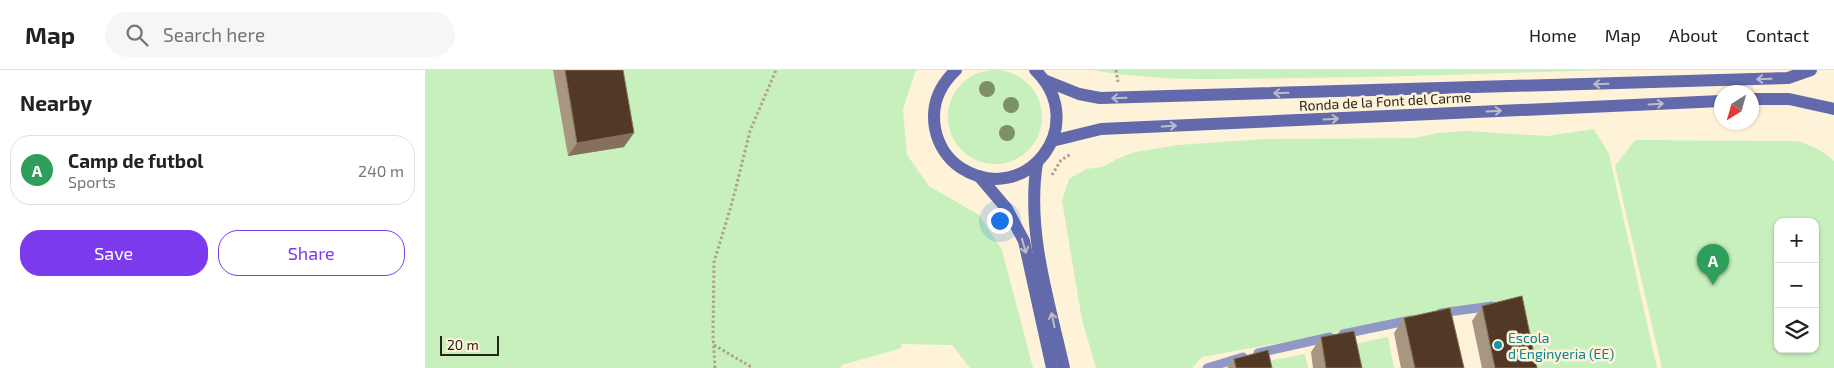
<!DOCTYPE html>
<html lang="en">
<head>
<meta charset="utf-8">
<style>
	:root { --surface:#fff; --page:#f6f6f6; --text:#222; --muted:#767676; --line:#e0e0e0; --accent:#7c3aed }
	body { margin:0; font-family:"Exo 2",sans-serif; background:var(--page); color:var(--text) }
	.controls { position:absolute; right:15px; bottom:15px; display:grid; overflow:hidden; border-radius:10px; box-shadow:0 1px 4px #0004 }
	.controls button { width:45px; height:45px; display:grid; place-items:center; padding:0; border:0; border-bottom:1px solid var(--line); background:var(--surface); color:var(--text); font:25px sans-serif }
	.compass { position:absolute; left:1289px; top:15px; width:45px; height:45px; border-radius:50%; background:var(--surface); box-shadow:0 1px 4px #0004; rotate:217deg }
	.scale { position:absolute; left:15px; bottom:12px; width:59px; box-sizing:border-box; padding-left:5px; border:2px solid #292318; border-top:0; font-size:14px; line-height:18px; white-space:nowrap; color:#292318; -webkit-text-stroke:4px #fef2d9; paint-order:stroke }
	.you { position:absolute; left:574px; top:150px; width:18px; height:18px; margin:-12px; border:4px solid #fff; border-radius:50%; background:#1a73e8; box-shadow:0 0 0 8px #1a73e833 }
	.badge { display:grid; place-items:center; width:32px; height:32px; border-radius:50%; background:var(--accent); color:#fff; font-size:16px; font-weight:700 }
	.pin { position:absolute; translate:-50% -41px; filter:drop-shadow(0 1px 2px #0008) }
	.pin::after { content:''; position:absolute; top:26px; width:18px; height:15px; background:inherit; clip-path:polygon(0 0,100% 0,50% 100%) }
	.list { margin:0; padding:0; list-style:none }
	h2 { display:flex; justify-content:space-between; align-items:center; height:65px; margin:0; padding:0 20px; font-size:21px }
	h2 small { font-size:16px; font-weight:400; color:var(--muted) }
	.list li { display:grid; grid-template-columns:32px 1fr auto; gap:15px; align-items:center; box-sizing:border-box; height:70px; margin:0 10px 10px; padding:0 10px; border:1px solid var(--line); border-radius:20px }
	.list b { display:block; font-size:19px; white-space:nowrap }
	.list p { margin:0; font-size:16px; white-space:nowrap; color:var(--muted) }
	.list em { font-size:16px; font-style:normal; color:var(--muted) }
	.actions { display:flex; gap:10px; padding:15px 20px }
	.actions a { flex:1; padding:11px 0; border:1px solid var(--accent); border-radius:20px; text-align:center; font-size:18px; color:var(--accent) }
	.actions .main { background:var(--accent); color:#fff }
	.icon { flex:none; width:28px; height:28px; fill:none; stroke:currentColor; stroke-width:2; stroke-linecap:round; stroke-linejoin:round }
	.map { position:relative; flex:none; width:1409px; height:298px; overflow:hidden }
	header { display:flex; align-items:center; gap:30px; box-sizing:border-box; height:70px; padding:0 25px; background:var(--surface); border-bottom:1px solid var(--line) }
	header strong { font-size:24px }
	nav { display:flex; gap:28px; margin-inline-start:auto; font-size:18px }
	.search { width:350px; height:45px; background:var(--page); display:flex; align-items:center; gap:12px; box-sizing:border-box; padding:0 18px; border-radius:28px; color:var(--muted); font-size:19px }
	main { display:flex }
	aside { flex:1; background:var(--surface) }
	.map>svg:first-child { display:block }
	.green { fill:#c8f0bd; fill-rule:evenodd }
	.lines { fill:none; stroke-linecap:round; stroke-linejoin:round }
	.path { stroke:#aca28f; stroke-width:3; stroke-dasharray:2.5 2.5; stroke-linecap:butt }
	.lane { stroke:#9098c5; stroke-width:9 }
	.secondary { stroke:#626aab; stroke-width:12 }
	.tree { fill:#7e9065 }
	.wall { fill:#a89680 }
	.shaded-wall { fill:#85705c }
	.building { fill:#513926; stroke:#85705c }
	.oneway { stroke:#c0bcc7 }
	.culture-dot { fill:#0f9aa8; stroke:#fef2d9; stroke-width:2 }
	.labels { text-anchor:middle; dominant-baseline:central; stroke-width:5; stroke-linejoin:round; paint-order:stroke }
	.street-label { font-size:14px; fill:#292318; stroke:#fef2d9 }
	.culture-label { font-size:14px; fill:#0d838f; stroke:#fef2d9; text-anchor:start }
</style>
</head>
<body>
<header>
<strong>Map</strong>
<div class="search"><svg class="icon" aria-label="search" viewBox="0 0 24 24"><circle cx="10" cy="10" r="6"/><path d="M15 15l6 6"/></svg>Search here</div>
<nav><a>Home</a><a>Map</a><a>About</a><a>Contact</a></nav>
</header>
<main>
<aside>
<h2>Nearby<small></small></h2>
<ul class="list">
<li><span class="badge" style="background:#2e9e5b">A</span><div><b>Camp de futbol</b><p>Sports</p></div><em>240 m</em></li>
</ul>
<div class="actions"><a class="main">Save</a><a>Share</a></div>
</aside>
<div class="map">
<svg width="1409" height="298" viewBox="0 0 1409 298">
	<rect width="100%" height="100%" fill="#fef2d9"/>
	<g class="green">
		<circle cx="570" cy="47" r="47"/>
		<path d="M0,0H491L478,39L482,85L504,116L554,145L577,180L608,298H545L527,275L476,274L477,278L417,295L416,298H0Z"/>
		<path d="M667,0H1182C1077,3 973,7 868,8C801,9 733,12 667,0Z"/>
		<path d="M1169,59L1184,84L1232,298H1106L1094,240L1098,229L777,287L767,298H671L657,250L637,131L644,109L661,99L677,97L692,89L710,82L753,75L838,69L990,68L1013,63L1041,61L1122,66Z"/>
		<path d="M1210,70L1372,71C1386,75 1398,81 1409,91V298H1237L1190,96ZM1353,152H1390V279H1353Z"/>
		<path d="M963,267L969,298H929L924,275Z"/>
		<path d="M880,284L883,298H840L838,292Z"/>
	</g>
	<g class="lines">
		<g class="path">
			<path d="M691,0L693,12"/>
			<path d="M627,105L636,90L646,84"/>
			<path d="M289,275L328,298"/>
			<path d="M290,298L288,265L289,192L307,133L325,61L351,0"/>
		</g>
		<g class="lane">
			<path d="M1016,243L1067,236"/>
			<path d="M918,264L986,250"/>
			<path d="M833,283L905,267"/>
			<path d="M782,298L818,287"/>
		</g>
		<g class="secondary">
			<path d="M531,0C514,16 506,35 510,58C513,74 522,89 536,98C600,139 667,55 610,0"/>
			<path d="M619,10L654,24L675,28L1363,8L1386,0"/>
			<path d="M1326,29H1364L1409,39"/>
			<path d="M627,71L676,59L1296,31"/>
			<path d="M612,93C601,161 624,231 639,298"/>
			<path d="M554,106L582,139L599,171L627,298"/>
		</g>
	</g>
	<g class="tree">
		<circle cx="562" cy="19" r="8"/>
		<circle cx="586" cy="35" r="8"/>
		<circle cx="582" cy="63" r="8"/>
	</g>
	<g class="wall">
		<path d="M128,0H198L199,77L143,86Z"/>
		<path d="M1057,236L1112,298H1057L1047,251Z"/>
		<path d="M979,248L1039,298H976L969,263Z"/>
		<path d="M896,267L937,298H888L886,282Z"/>
		<path d="M809,289L847,298H802Z"/>
	</g>
	<path class="shaded-wall" d="M209,63L199,77L143,86L152,73Z"/>
	<g class="building">
		<path d="M140,0H198L209,63L152,73Z"/>
		<path d="M1097,226L1112,298H1070L1057,236Z"/>
		<path d="M1025,238L1039,298H990L979,248Z"/>
		<path d="M929,261L937,298H901L896,267Z"/>
		<path d="M843,280L847,298H811L809,289Z"/>
	</g>
	<defs><path id="oneway-shaft" d="M-6 0H5M1.5-3L5.5 0L1.5 3" fill="none" stroke-width="1.6" stroke-linecap="round" stroke-linejoin="round" transform="scale(1.25)"/></defs>
	<g class="oneway">
		<use href="#oneway-shaft" transform="translate(1339 9) rotate(178)"/>
		<use href="#oneway-shaft" transform="translate(1176 14) rotate(178)"/>
		<use href="#oneway-shaft" transform="translate(856 23) rotate(178)"/>
		<use href="#oneway-shaft" transform="translate(694 28) rotate(178)"/>
		<use href="#oneway-shaft" transform="translate(1231 34) rotate(-3)"/>
		<use href="#oneway-shaft" transform="translate(1069 41) rotate(-3)"/>
		<use href="#oneway-shaft" transform="translate(906 49) rotate(-3)"/>
		<use href="#oneway-shaft" transform="translate(744 56) rotate(-3)"/>
		<use href="#oneway-shaft" transform="translate(599 176) rotate(74)"/>
		<use href="#oneway-shaft" transform="translate(628 250) rotate(-102)"/>
	</g>
	<circle class="culture-dot" cx="1073" cy="275" r="5"/>
	<g class="labels">
		<g class="street-label">
			<text transform="translate(960 31) rotate(-3)">Ronda de la Font del Carme</text>
		</g>
		<g class="culture-label">
			<text x="1083" y="267">Escola<tspan x="1083" dy="16">d'Enginyeria (EE)</tspan></text>
		</g>
	</g>
</svg>
<div class="controls">
<button>+</button>
<button>−</button>
<button><svg class="icon" aria-label="layers" viewBox="0 0 24 24"><path d="M12 4l9 5-9 5-9-5zM3 14l9 5 9-5"/></svg></button>
</div>
<svg class="compass" viewBox="-18 -18 36 36"><path d="M0-13l5 13h-10z" fill="#e53935"/><path d="M0 13l5-13h-10z" fill="#767676"/></svg>
<div class="scale">20 m</div>
<div class="you"></div>
<div class="pin badge" style="left:1288px;top:215px;background:#2e9e5b">A</div>
</div>
</main>
</body>
</html>
